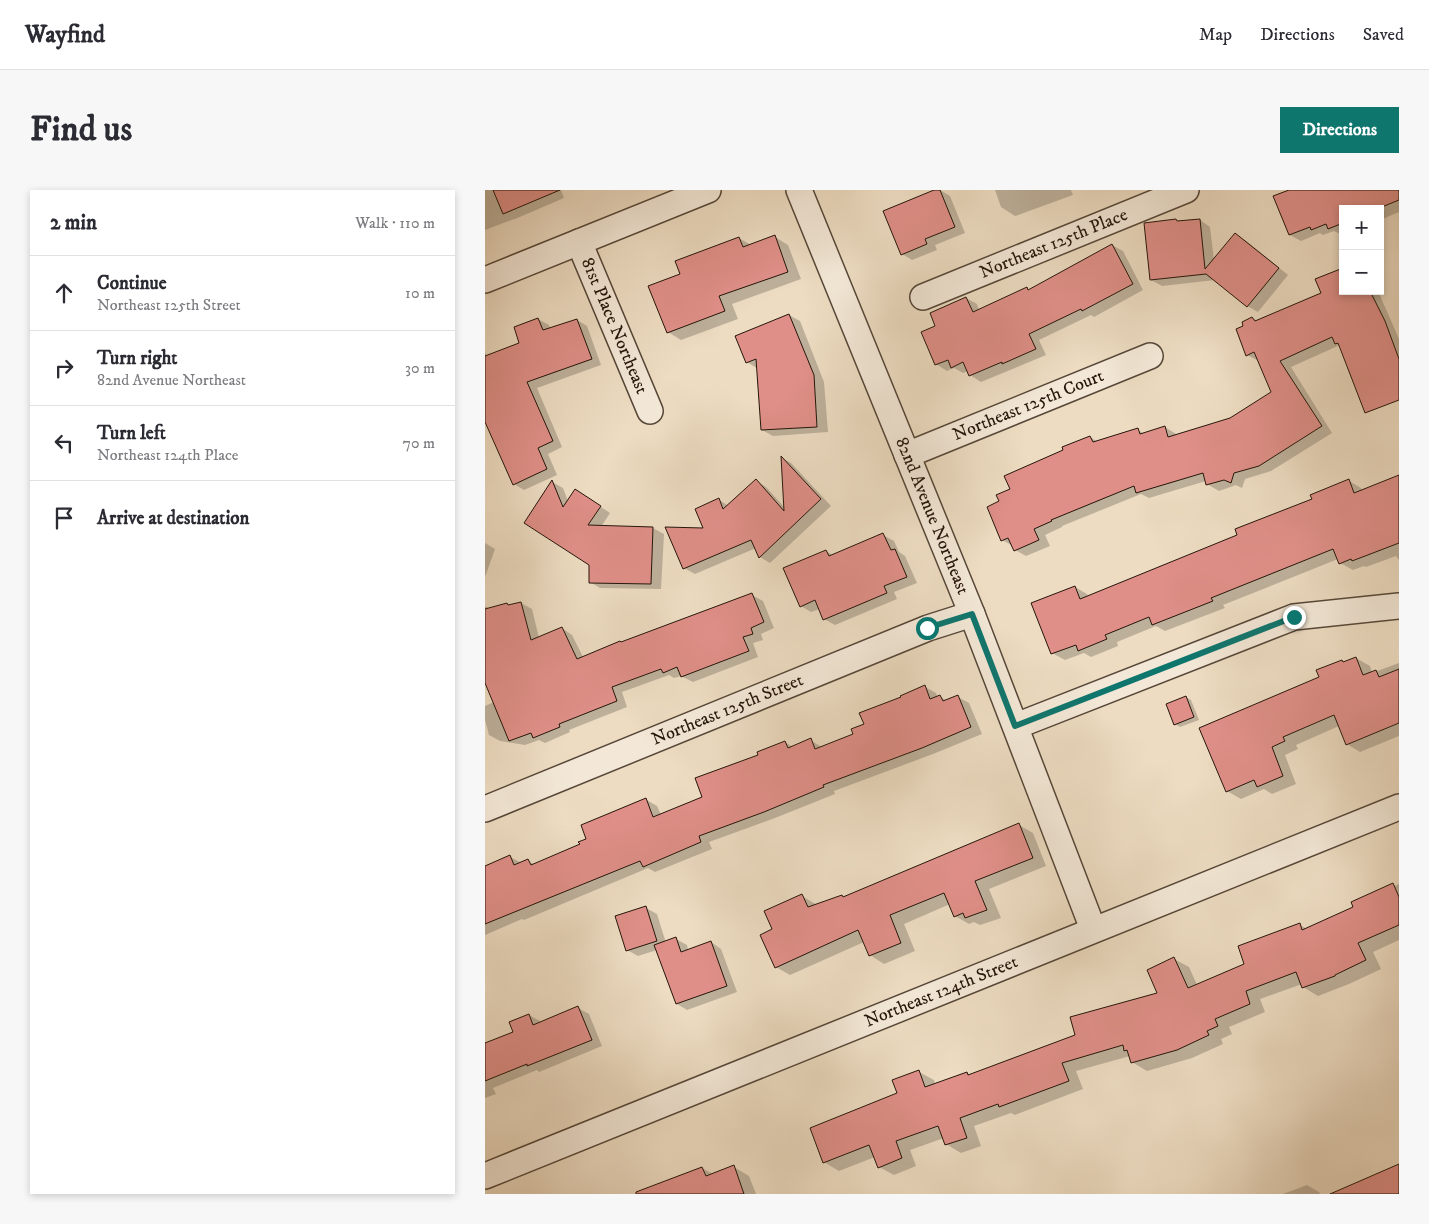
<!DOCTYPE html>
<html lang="en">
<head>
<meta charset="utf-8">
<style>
	:root { --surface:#fff; --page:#f7f7f7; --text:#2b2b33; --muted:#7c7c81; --line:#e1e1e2; --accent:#0f766e }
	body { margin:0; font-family:"IM FELL DW Pica",serif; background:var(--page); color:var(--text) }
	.controls { position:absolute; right:15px; top:15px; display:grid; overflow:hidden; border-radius:0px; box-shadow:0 2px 8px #0003 }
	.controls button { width:45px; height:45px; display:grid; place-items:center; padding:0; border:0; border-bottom:1px solid var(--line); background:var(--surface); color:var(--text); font:25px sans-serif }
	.stop { position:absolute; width:15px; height:15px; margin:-11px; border:4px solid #0f766e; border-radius:50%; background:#fff }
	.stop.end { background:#0f766e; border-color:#fff; box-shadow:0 1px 5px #0008 }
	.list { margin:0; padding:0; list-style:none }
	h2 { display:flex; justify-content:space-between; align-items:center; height:65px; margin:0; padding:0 20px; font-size:21px }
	h2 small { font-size:16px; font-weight:400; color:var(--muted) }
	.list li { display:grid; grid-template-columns:32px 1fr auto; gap:15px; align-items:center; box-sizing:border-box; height:75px; padding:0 20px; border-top:1px solid var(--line) }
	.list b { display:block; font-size:19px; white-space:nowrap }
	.list p { margin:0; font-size:16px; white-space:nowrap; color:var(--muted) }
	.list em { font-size:16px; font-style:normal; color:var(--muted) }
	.icon { flex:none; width:28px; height:28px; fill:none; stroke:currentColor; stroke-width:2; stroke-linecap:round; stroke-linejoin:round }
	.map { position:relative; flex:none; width:914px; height:1004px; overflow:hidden; border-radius:0px }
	header { display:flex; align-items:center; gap:30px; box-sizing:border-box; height:70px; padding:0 25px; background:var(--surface); border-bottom:1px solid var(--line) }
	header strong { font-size:24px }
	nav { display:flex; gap:28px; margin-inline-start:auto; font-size:18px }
	.intro { display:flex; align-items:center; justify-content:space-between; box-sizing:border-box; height:120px; padding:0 30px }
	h1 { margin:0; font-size:35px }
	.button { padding:12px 22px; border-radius:0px; background:var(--accent); color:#fff; font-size:18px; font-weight:700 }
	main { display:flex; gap:30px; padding:0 30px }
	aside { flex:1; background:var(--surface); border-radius:0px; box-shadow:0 2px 8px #0003 }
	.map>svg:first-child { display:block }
	.shadow { fill:#0003 }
	.building { fill:#df8f88; stroke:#24150a }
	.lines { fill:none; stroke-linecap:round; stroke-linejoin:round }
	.street-casing { stroke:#564738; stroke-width:28 }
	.street { stroke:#f3e8d7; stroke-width:25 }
	.route { stroke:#0f766e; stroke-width:6 }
	.labels { text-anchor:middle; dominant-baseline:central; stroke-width:4.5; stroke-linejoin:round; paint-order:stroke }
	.street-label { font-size:18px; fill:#24150a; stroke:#f3e8d7 }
</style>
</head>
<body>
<header>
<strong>Wayfind</strong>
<nav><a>Map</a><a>Directions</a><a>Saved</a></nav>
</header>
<div class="intro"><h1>Find us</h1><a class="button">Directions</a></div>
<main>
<aside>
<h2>2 min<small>Walk · 110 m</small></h2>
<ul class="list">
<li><svg class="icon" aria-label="ahead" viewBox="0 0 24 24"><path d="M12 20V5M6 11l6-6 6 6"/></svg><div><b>Continue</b><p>Northeast 125th Street</p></div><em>10 m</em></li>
<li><svg class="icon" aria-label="right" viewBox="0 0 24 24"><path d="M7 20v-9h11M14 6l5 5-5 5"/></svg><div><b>Turn right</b><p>82nd Avenue Northeast</p></div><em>30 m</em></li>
<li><svg class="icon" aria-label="left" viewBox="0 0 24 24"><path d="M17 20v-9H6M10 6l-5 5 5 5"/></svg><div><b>Turn left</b><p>Northeast 124th Place</p></div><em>70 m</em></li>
<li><svg class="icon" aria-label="arrive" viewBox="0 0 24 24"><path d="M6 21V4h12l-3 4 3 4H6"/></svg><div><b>Arrive at destination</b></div></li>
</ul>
</aside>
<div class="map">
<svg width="914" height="1004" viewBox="0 0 914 1004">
	<rect width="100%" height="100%" fill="#eddcc2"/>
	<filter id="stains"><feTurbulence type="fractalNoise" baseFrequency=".004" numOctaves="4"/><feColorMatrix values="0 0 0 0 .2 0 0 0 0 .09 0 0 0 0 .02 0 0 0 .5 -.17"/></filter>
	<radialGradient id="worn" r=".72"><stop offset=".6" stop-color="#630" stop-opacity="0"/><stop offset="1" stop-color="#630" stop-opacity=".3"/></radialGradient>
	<g class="shadow">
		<path d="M0,0H76L79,8L30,29H29L0,40Z"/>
		<path d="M452,0H455L465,6L480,43L450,55L452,60L427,70L417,64Z"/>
		<path d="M510,0H586L588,5L530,26L516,17Z"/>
		<path d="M806,0H914V22L895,30V19H858V43L855,44L849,41L838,45L835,43L816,51L805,45Z"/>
		<path d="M715,30L725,37L729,70L750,44L760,50L803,85L773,122L762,116L730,90L677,96L666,90L694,32Z"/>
		<path d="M290,47L303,55L316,89L247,114L253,129L196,150L183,142L196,85L254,48L266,55Z"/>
		<path d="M627,55L638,61L658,100L609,127L606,125L554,150L561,165L496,192L485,185L483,181L478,183L469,178L462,181L451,174L452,137L481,108L492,114L494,120L542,99L544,100Z"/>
		<path d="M858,101H893L914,149V209L855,155L806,177L847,243L786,281L760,289L757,298L751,295L734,301L722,294L721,291L664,308L656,304L577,336V337L560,345L565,356L541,366L530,360L528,356L517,350L516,312L526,300L580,261L605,247L613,252L653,240L659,244L680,237L691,244L692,246L746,229L788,202L774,171L762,165L760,137L767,128L773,131Z"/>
		<path d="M304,125L315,131L339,192L343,242L288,246L277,240L273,179L262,172Z"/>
		<path d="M53,129L64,135L65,139L92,130L102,136L116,175L52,198L77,257L63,264L72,285L39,300L29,294L0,228V162L2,167L36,153Z"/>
		<path d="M297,268L306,273L346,316L285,373L275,367L271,358L210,384L199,378L234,310L244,316L271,291L281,297L300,318Z"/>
		<path d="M864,291L876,298L886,321L914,310V370L911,366L881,377L879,376L868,380L855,373L853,369L738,415L740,418L680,441L671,436L632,452L633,456L606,467L599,463L580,470L567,463L590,397L602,404L603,407L754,346Z"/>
		<path d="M67,292L78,298L83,311L101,307L125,323L116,337L168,338L179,344L176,399L115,398L105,392V374L41,333Z"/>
		<path d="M398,345L409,351L414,362L420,366L432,393L409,402L412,409L350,435L339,429L335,419L326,422L316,416L341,361L349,366Z"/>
		<path d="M0,353L10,359L0,387Z"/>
		<path d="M267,405L278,411L289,438L276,444L278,450L268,453L273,467L208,492L196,486L189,488L184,485L137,502L142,517L84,540L85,542L60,553L54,550L40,555L15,551L4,545L0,530V516L9,512L0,489V416L5,419L22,414L25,416L36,413L47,419L54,448L77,438L87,445L98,467Z"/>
		<path d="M871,468L885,476L887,483L914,473V546L875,562L862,554L854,536L811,555L813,559L800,565L811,594L787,604L779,599L756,609L742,601L835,488L857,471L860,473Z"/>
		<path d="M440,497L451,503L453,508L455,507L463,511L473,507L484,513L497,544L448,564L349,601L350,604L290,628L224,652L227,659L170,682L163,678L39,730L37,729L0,745V677L25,667L37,673L43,671L50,675L96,655L160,609L172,616L176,625L219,608L275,566L300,552L308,557L325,550L337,557L370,544L380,535L417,508Z"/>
		<path d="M701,507L706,510L714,530L695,537L690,534Z"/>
		<path d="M534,635L548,643L561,676L504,699L516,728L495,735L489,732L484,734L470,726L465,714L419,734L430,761L399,774L385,765L379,752L305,785L291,777L288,740L317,706L332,715L357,706L359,708Z"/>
		<path d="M908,694L910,696L914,694V750L888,762L896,779L864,794L833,806L818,797L817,794L775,809L780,822L744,837L747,844L736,849L738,854L707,868L662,881L647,872L645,866L591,881L598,899L530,925L526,923L489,936L496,956L476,963L461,954L459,948L425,960L431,976L409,985L394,977L390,967L354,981L339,972L414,904L434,882L449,890L450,894L482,883L486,885L592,846L674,804L689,769L704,777L712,795L761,774L815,735L822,739L870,718Z"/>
		<path d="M161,718L172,724L181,753L191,749L202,755L203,760L226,752L236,759L252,802L202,820L192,814L172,760L153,766L142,760Z"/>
		<path d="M93,818L104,824L117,856L54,882L52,880L8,898L11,904L0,908V854L30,843L44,825L55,831V833Z"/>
		<path d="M249,977L264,986L271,1004H181L217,978L228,984Z"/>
		<path d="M822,995L834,1002L835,1004H798Z"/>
	</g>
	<g class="building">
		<path d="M8,0H75L18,24Z"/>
		<path d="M449,0H455L470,37L440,49L442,54L416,65L398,21Z"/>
		<path d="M804,0H914V10L892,19H858V33L843,39L841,34L826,40L825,37L804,45L788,6Z"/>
		<path d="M691,29L692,31L715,29L720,79L750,43L794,78L762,117L721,84L665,90L659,33Z"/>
		<path d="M290,45L303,82L234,106L240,121L182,143L163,96L195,84L190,71L254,47L258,57Z"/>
		<path d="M627,54L648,94L597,121L596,119L544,144L551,159L517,174V172L484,186L478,172L466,178L463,170L450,175L436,142L450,136L445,123L481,107L488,122L542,97L543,100Z"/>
		<path d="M858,78V101H885L900,131L914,169V210L880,223L853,153L850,154L847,147L795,171L837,236L774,276L749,283L746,293L739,290L721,295L718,283L651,303L649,296L566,330L567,331L549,339L554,350L529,361L523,348L516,351L502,317L514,311L511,305L525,299L519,286L578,260L577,257L605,246L608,252L653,238L655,244L680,236L683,247L745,228L786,202L769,162L761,166L751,139L758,136L757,132L767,127L770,131L836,103L830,89Z"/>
		<path d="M304,124L329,185L332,237L276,240L271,169L261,173L250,146Z"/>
		<path d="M53,128L58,140L92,129L107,169L42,192L68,251L53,258L62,279L28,295L0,232V166L34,153L29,137Z"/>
		<path d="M296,266L336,309L274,368L266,350L198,379L180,337L218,338L210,319L234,308L238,319L271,289L299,321Z"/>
		<path d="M914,285V353L867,371L866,369L854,374L848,359L726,408L728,411L667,435L664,427L620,445L622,449L593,461L591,455L566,464L546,413L590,396L595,409L752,345L750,339L827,309L825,305L864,289L869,303Z"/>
		<path d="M67,290L78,317L90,299L116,316L103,335L168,337L166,394L104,393V375L39,333Z"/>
		<path d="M398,343L406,360L410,359L422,387L399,396L402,403L338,430L330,410L315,417L298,378L341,360L344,366Z"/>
		<path d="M267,403L279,432L266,438L268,444L258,447L264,461L196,487L192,477L178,483L176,479L127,497L132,511L74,534L75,537L48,548L46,543L24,551L0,493V419L22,413L23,415L36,412L46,450L77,437L92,469L135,451L136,452Z"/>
		<path d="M871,467L878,485L891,480L894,487L914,479V533L861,555L849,525L798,547L800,551L787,557L798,586L772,597L769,590L741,602L714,538L834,487L831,480L857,470L858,472Z"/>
		<path d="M440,495L445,509L455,505L458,511L473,505L486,537L437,558L338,595L339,597L279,622L214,646L216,652L158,677L155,671L0,734V676L25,665L29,675L43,669L46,675L95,654L93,652L101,649L96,635L161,608L168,627L217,607L210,588L273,565L272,562L300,551L303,558L326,548L330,559L368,544L366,539L379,534L374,523L416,507L415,506Z"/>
		<path d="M701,506L709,527L689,535L681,514Z"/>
		<path d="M534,633L548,668L490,691L502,720L480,728L478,723L469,727L459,703L405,725L416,753L384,766L373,740L290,778L275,745L287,739L279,721L317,704L323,717L357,705L358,707Z"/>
		<path d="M908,693L914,707V735L873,753L881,770L850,785V786L817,798L811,782L761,801L765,814L730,829L733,836L722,841L724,845L692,860L646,873L642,860L639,861L638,855L577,873L584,891L514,917L513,914L475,928L482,948L460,955L453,936L411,951L417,968L393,978L384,955L338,973L325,938L412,903L407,890L434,880L440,897L482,882L483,885L590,845L585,827L672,803L662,780L689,767L703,798L759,774L753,756L815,733L817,740L868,717L866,712Z"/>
		<path d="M161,716L172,751L141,761L130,726Z"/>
		<path d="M191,747L196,762L226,751L242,796L191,814L169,755Z"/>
		<path d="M93,816L107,850L42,876V874L0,891V853L28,842L24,832L44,824L48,835Z"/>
		<path d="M914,974V1004H845Z"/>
		<path d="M249,975L259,1004H151V1002L217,977L221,986Z"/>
	</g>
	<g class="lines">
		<defs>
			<g id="street">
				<path id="s1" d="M314,0L487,424L608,739"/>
				<path id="s2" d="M94,52L165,221"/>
				<path d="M0,90L223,0"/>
				<path id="s3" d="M438,107L701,0"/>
				<path id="s4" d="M422,265L665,166"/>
				<path d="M531,536L809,427L914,416"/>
				<path id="s5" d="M0,619L443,438L487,424"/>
				<path id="s6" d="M0,986L914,617"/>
			</g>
		</defs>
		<use href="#street" class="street-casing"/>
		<use href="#street" class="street"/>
	</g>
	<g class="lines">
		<path class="route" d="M442,438L487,424L530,536L809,427"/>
	</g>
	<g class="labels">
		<g class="street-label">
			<text stroke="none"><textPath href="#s3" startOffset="141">Northeast 125th Place</textPath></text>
			<text stroke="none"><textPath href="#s2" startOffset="91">81st Place Northeast</textPath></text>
			<text stroke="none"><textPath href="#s4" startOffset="131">Northeast 125th Court</textPath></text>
			<text stroke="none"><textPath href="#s1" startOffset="352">82nd Avenue Northeast</textPath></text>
			<text stroke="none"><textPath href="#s5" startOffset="262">Northeast 125th Street</textPath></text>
			<text stroke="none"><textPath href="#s6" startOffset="492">Northeast 124th Street</textPath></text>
		</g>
	</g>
	<rect width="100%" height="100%" filter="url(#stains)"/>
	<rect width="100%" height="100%" fill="url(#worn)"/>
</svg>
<div class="controls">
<button>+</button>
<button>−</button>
</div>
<div class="stop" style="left:442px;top:438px"></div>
<div class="stop end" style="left:809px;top:427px"></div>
</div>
</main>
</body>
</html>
